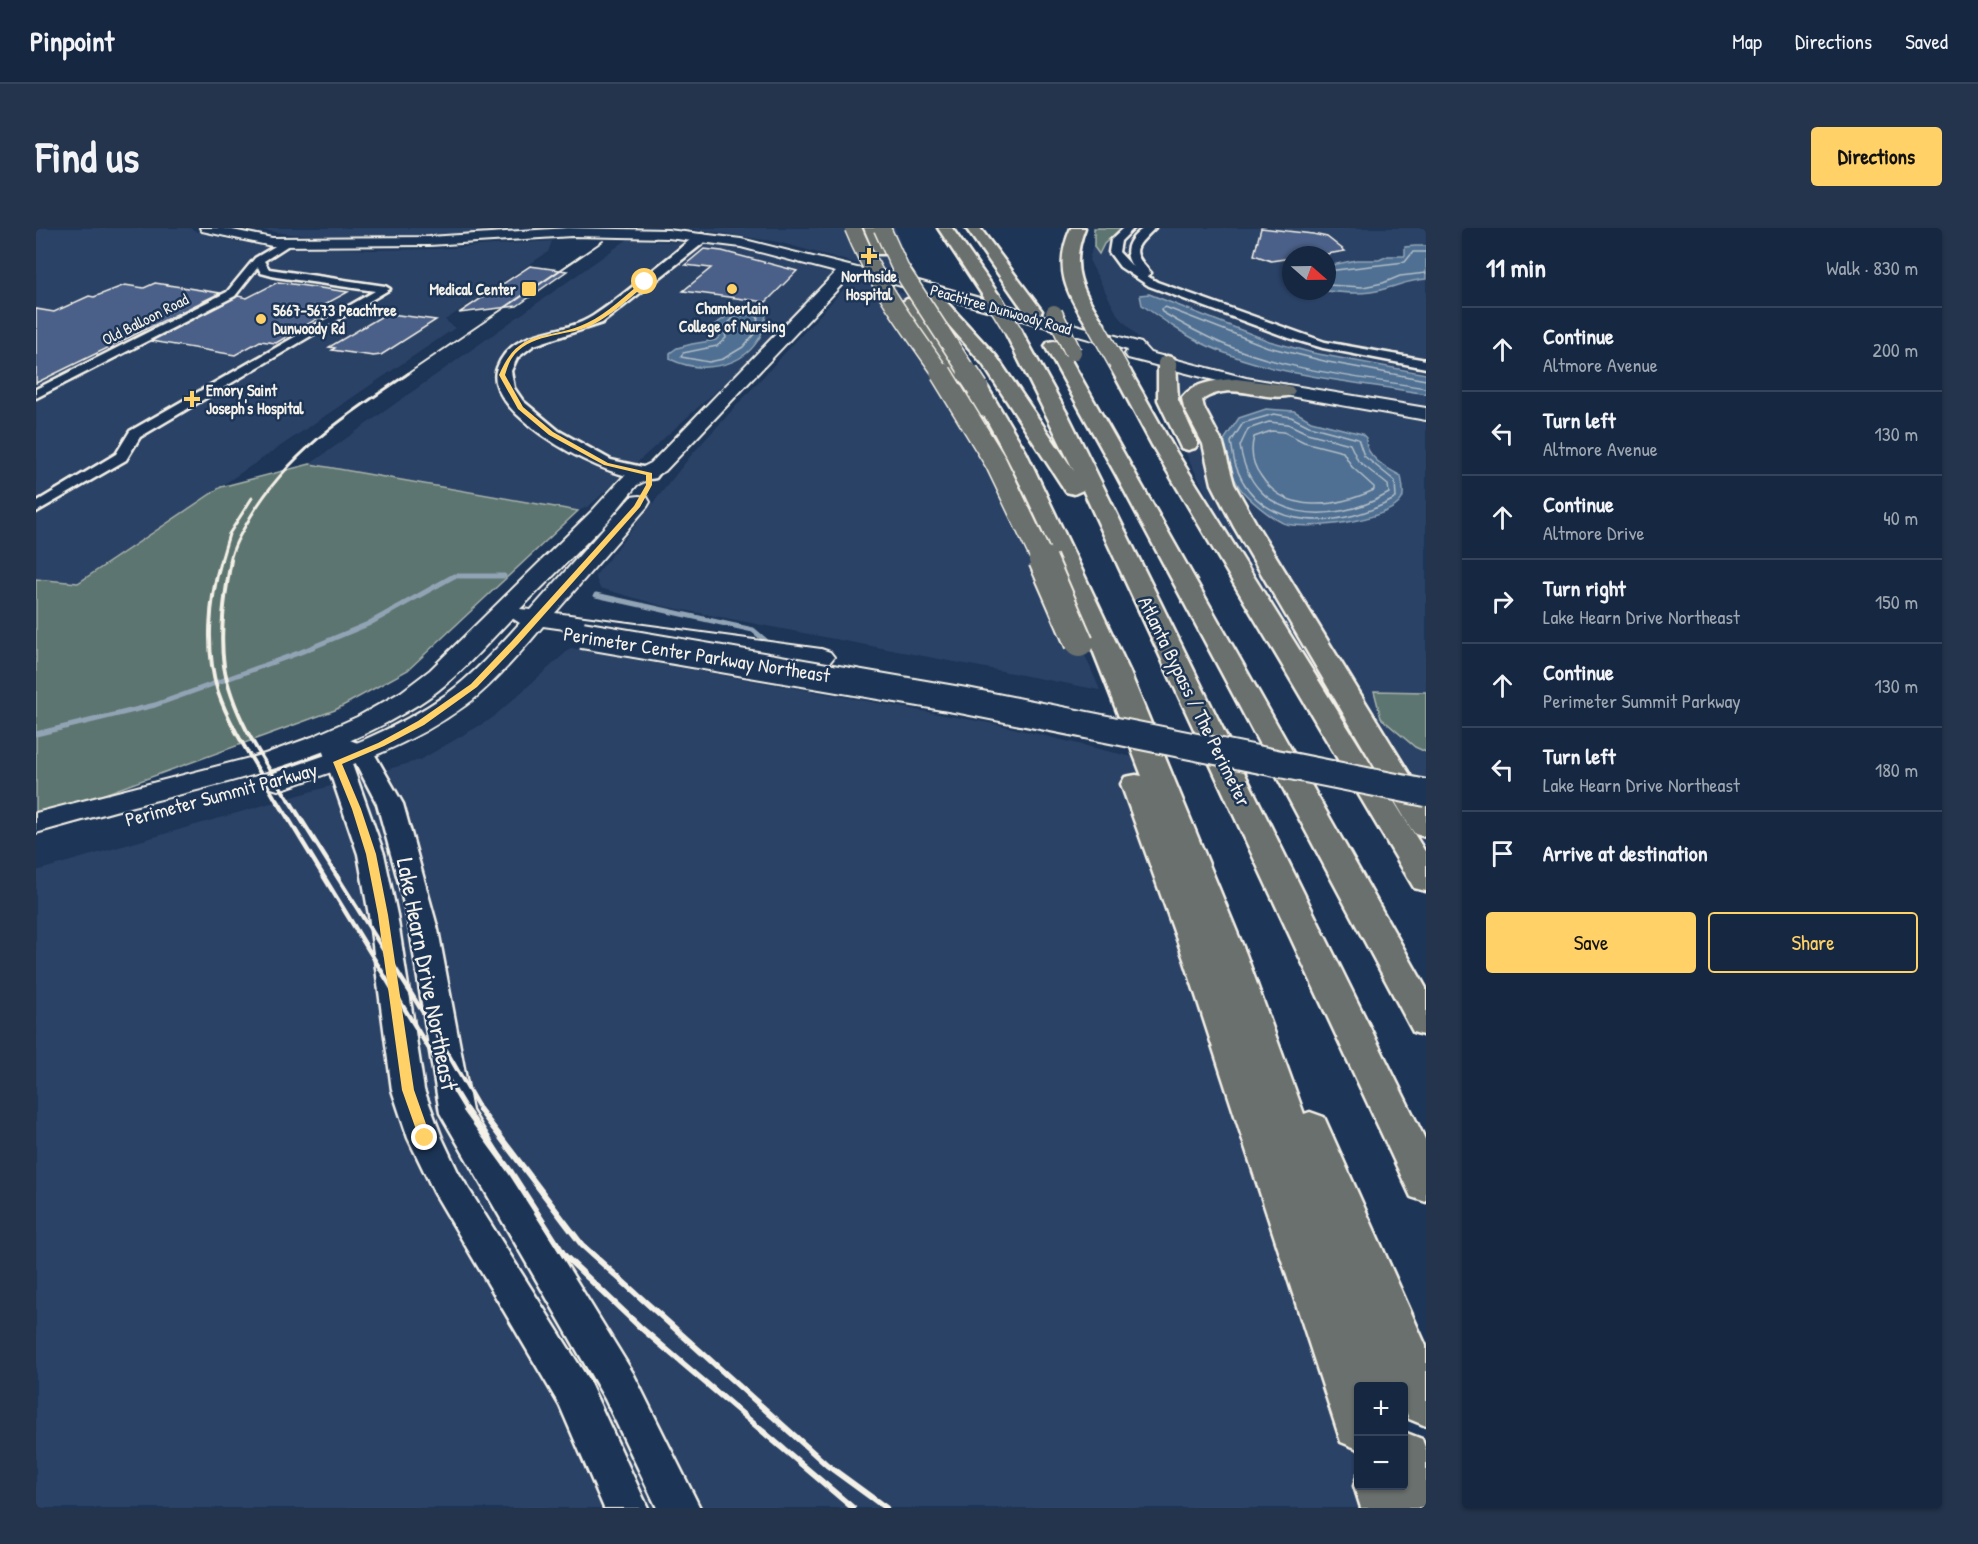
<!DOCTYPE html>
<html lang="en">
<head>
<meta charset="utf-8">
<style>
	:root { --surface:#162841; --page:#23344c; --text:#f1f3f6; --muted:#9ea6b1; --line:#35445a; --accent:#ffd166 }
	body { margin:0; font-family:"Patrick Hand",sans-serif; background:var(--page); color:var(--text) }
	.controls { position:absolute; right:18px; bottom:18px; display:grid; overflow:hidden; border-radius:6px; box-shadow:0 2px 4px #0004 }
	.controls button { width:54px; height:54px; display:grid; place-items:center; padding:0; border:0; border-bottom:2px solid var(--line); background:var(--surface); color:var(--text); font:30px sans-serif }
	.compass { position:absolute; left:1246px; top:18px; width:54px; height:54px; border-radius:50%; background:var(--surface); box-shadow:0 2px 4px #0004; rotate:110deg }
	.stop { position:absolute; width:18px; height:18px; margin:-14px; border:4px solid #ffd166; border-radius:50%; background:#fff }
	.stop.end { background:#ffd166; border-color:#fff; box-shadow:0 2px 6px #0008 }
	.list { margin:0; padding:0; list-style:none }
	h2 { display:flex; justify-content:space-between; align-items:center; height:78px; margin:0; padding:0 24px; font-size:26px }
	h2 small { font-size:20px; font-weight:400; color:var(--muted) }
	.list li { display:grid; grid-template-columns:39px 1fr auto; gap:18px; align-items:center; box-sizing:border-box; height:84px; padding:0 24px; border-top:2px solid var(--line) }
	.list b { display:block; font-size:22px; white-space:nowrap }
	.list p { margin:0; font-size:20px; white-space:nowrap; color:var(--muted) }
	.list em { font-size:20px; font-style:normal; color:var(--muted) }
	.actions { display:flex; gap:12px; padding:18px 24px }
	.actions a { flex:1; padding:14px 0; border:2px solid var(--accent); border-radius:6px; text-align:center; font-size:21px; color:var(--accent) }
	.actions .main { background:var(--accent); color:#111 }
	.icon { flex:none; width:33px; height:33px; fill:none; stroke:currentColor; stroke-width:2; stroke-linecap:round; stroke-linejoin:round }
	.map { position:relative; flex:none; width:1390px; height:1280px; overflow:hidden; border-radius:6px }
	header { display:flex; align-items:center; gap:36px; box-sizing:border-box; height:84px; padding:0 30px; background:var(--surface); border-bottom:2px solid var(--line) }
	header strong { font-size:28px }
	nav { display:flex; gap:33px; margin-inline-start:auto; font-size:21px }
	.intro { display:flex; align-items:center; justify-content:space-between; box-sizing:border-box; height:144px; padding:0 36px }
	h1 { margin:0; font-size:42px }
	.button { padding:15px 27px; border-radius:6px; background:var(--accent); color:#111; font-size:21px; font-weight:700 }
	main { display:flex; gap:36px; padding:0 36px }
	aside { flex:1; background:var(--surface); border-radius:6px; box-shadow:0 2px 4px #0004 }
	.map>svg:first-child { display:block }
	.built { fill:#2b4266; fill-rule:evenodd }
	.green { fill:#5d746f; stroke:#a8b2ac; stroke-width:1.5 }
	.water { fill:#4f7093; stroke:#91a4b5; stroke-width:1.5 }
	.lines { fill:none; stroke-linecap:round; stroke-linejoin:round }
	.shore { stroke:#b2bdc6; stroke-width:1.5 }
	.stream { stroke:#91a4b5; stroke-width:5 }
	.building { fill:#4c6188; stroke:#f4f1e8; stroke-width:1.5 }
	.minor-casing { stroke:#f4f1e8; stroke-width:5 }
	.tertiary-casing { stroke:#f4f1e8; stroke-width:5 }
	.secondary-casing { stroke:#f4f1e8; stroke-width:4 }
	.motorway-casing { stroke:#f4f1e8; stroke-width:5 }
	.minor { fill:#1d3557; fill-rule:evenodd }
	.tertiary { fill:#1d3557; fill-rule:evenodd }
	.secondary { fill:#1d3557; fill-rule:evenodd }
	.motorway { fill:#6a706d; fill-rule:evenodd }
	.rail-far4 { stroke:#f4f1e8; stroke-width:2 }
	.rail-far3 { stroke:#f4f1e8; stroke-width:3 }
	.rail-far2 { stroke:#f4f1e8; stroke-width:4 }
	.rail-far1 { stroke:#f4f1e8; stroke-width:4.5 }
	.rail { stroke:#f4f1e8; stroke-width:6 }
	.secondary-bridge-casing { stroke:#f4f1e8; stroke-width:30; stroke-linecap:butt }
	.motorway-bridge-far2-casing { stroke:#f4f1e8; stroke-width:19; stroke-linecap:butt }
	.motorway-bridge-far1-casing { stroke:#f4f1e8; stroke-width:24; stroke-linecap:butt }
	.motorway-bridge-casing { stroke:#f4f1e8; stroke-width:32; stroke-linecap:butt }
	.secondary-bridge { stroke:#1d3557; stroke-width:26 }
	.motorway-bridge-far2 { stroke:#6a706d; stroke-width:16 }
	.motorway-bridge-far1 { stroke:#6a706d; stroke-width:21 }
	.motorway-bridge { stroke:#6a706d; stroke-width:28 }
	.route { fill:#ffd166 }
	.poi-dot { fill:#ffd166; stroke:#1d3557; stroke-width:2 }
	.labels { text-anchor:middle; dominant-baseline:central; stroke-width:5; stroke-linejoin:round; paint-order:stroke }
	.far-poi-label { font-size:16px; font-weight:bold; fill:#f4f1e8; stroke:#1d3557 }
	.far-street-label { font-size:16px; fill:#f4f1e8; stroke:#1d3557 }
	.street-label { font-size:20px; fill:#f4f1e8; stroke:#1d3557 }
	.near-street-label { font-size:24px; fill:#f4f1e8; stroke:#1d3557 }
</style>
</head>
<body>
<header>
<strong>Pinpoint</strong>
<nav><a>Map</a><a>Directions</a><a>Saved</a></nav>
</header>
<div class="intro"><h1>Find us</h1><a class="button">Directions</a></div>
<main>
<div class="map">
<svg width="1390" height="1280" viewBox="0 0 1390 1280">
	<rect width="100%" height="100%" fill="#1d3557"/>
	<filter id="ink" filterUnits="userSpaceOnUse"><feTurbulence type="fractalNoise" baseFrequency=".0167" numOctaves="2"/><feDisplacementMap in="SourceGraphic" scale="12" xChannelSelector="R" yChannelSelector="G"/><feConvolveMatrix kernelMatrix="1 2 1 2 8 2 1 2 1" color-interpolation-filters="sRGB"/></filter>
	<g filter="url(#ink)">
		<g class="built">
			<path d="M7,0H154L162,4L201,14L334,22L399,21L516,13L512,24L409,92L419,100L42,355L0,351V2Z"/>
			<path d="M212,0H509L434,7L358,9L254,6Z"/>
			<path d="M652,0H859L878,51L742,14Z"/>
			<path d="M1065,0H1390V640L1252,427L1148,222L1127,142L1111,131L1117,126L1081,86L1053,32L1060,6ZM1255,27H1291V63H1255Z"/>
			<path d="M592,11L675,17L718,24L797,46L752,95L689,155L553,278L542,283L274,236Z"/>
			<path d="M815,53L878,68L937,168L1064,462L627,378L564,360L559,348L657,225Z"/>
			<path d="M535,420L964,497L1113,533L1353,1158H1322V1258H1368V1198L1390,1257V1280H0V643L384,532L455,491Z"/>
		</g>
		<g class="green">
			<path d="M1058,0H1085L1068,16L1063,26L1058,19Z"/>
			<path d="M274,236L542,283L372,442L299,482L0,591V351L42,355L185,259Z"/>
			<path d="M1338,463L1390,464V524L1379,519L1345,490Z"/>
		</g>
		<g class="water">
			<path d="M1379,18H1390V51C1374,52 1363,57 1348,61C1330,67 1310,65 1291,63V38L1320,32H1343L1352,28H1369V19Z"/>
			<path d="M1113,66L1233,113L1277,125L1390,146V166C1317,153 1240,149 1172,118C1148,107 1127,92 1106,77L1104,67Z"/>
			<path d="M715,80L725,81L731,85C728,92 727,102 725,107C708,141 664,146 634,131V125L641,120L656,116L680,112L684,108L677,98C683,92 689,93 693,84Z"/>
			<path d="M1230,181L1258,183L1275,193L1326,206L1330,210C1328,228 1350,240 1365,248C1366,255 1369,265 1366,271C1355,293 1268,303 1247,295C1234,289 1212,271 1204,260C1193,245 1193,228 1188,212L1203,190Z"/>
		</g>
		<g class="lines">
			<g class="shore">
				<path d="M1291,43L1369,34L1377,24H1390"/>
				<path d="M1291,57L1327,59L1347,55L1364,48L1390,45"/>
				<path d="M715,86L722,89L719,105L707,119L687,131L673,134L645,129L647,125L681,118L690,110L688,100L698,89Z"/>
				<path d="M1390,152L1292,134L1232,119L1129,79L1125,81L1126,84C1146,96 1166,107 1187,116C1251,143 1323,149 1390,160"/>
				<path d="M1238,186L1255,189L1273,198L1322,211L1328,228L1359,253L1360,270C1309,300 1226,307 1201,241C1197,232 1197,223 1195,214L1207,195Z"/>
				<path d="M1233,194L1252,196L1271,205L1314,216L1322,233L1352,257L1353,265C1297,298 1216,296 1204,218L1212,201Z"/>
				<path d="M1235,203L1248,204L1268,214L1307,224L1316,239L1338,259V262C1301,279 1250,287 1225,248C1216,236 1214,223 1218,209Z"/>
			</g>
			<g class="stream">
				<path d="M560,367L717,402L736,418"/>
				<path d="M0,506L119,477L265,424L332,396L418,348H468"/>
			</g>
		</g>
		<g class="building">
			<path d="M1225,0L1277,6L1291,9L1309,23L1285,27H1255V30L1235,33L1218,27Z"/>
			<path d="M668,21L686,23L761,43L730,74L647,63L675,40L649,37Z"/>
			<path d="M494,38L531,43L481,78L423,85Z"/>
			<path d="M242,54L312,64L282,80L296,82L240,115L224,113L199,127L115,113L202,68L211,70Z"/>
			<path d="M119,55L184,65L0,155V81L18,84L53,68L58,69L89,57L108,60Z"/>
			<path d="M355,86L400,92L345,127L337,128L296,122L299,120L293,119L348,87Z"/>
		</g>
		<g class="lines">
			<defs>
				<g id="minor">
					<path d="M1088,0H1098L1085,13L1083,24L1097,39C1085,23 1093,10 1108,0H1119C1098,21 1094,22 1115,45L1111,48L1121,54L1289,114L1390,132V140L1287,120L1253,110L1113,58L1084,39L1073,24L1075,12Z"/>
					<path d="M251,11L259,13L228,33L233,41L349,58L354,61L104,209L90,232L0,284V274L80,226L94,203L339,63L240,49L225,45L222,39L199,68L0,170V161L191,64L219,30Z"/>
				</g>
				<g id="tertiary">
					<path d="M666,6L670,7V13L566,95L498,117L481,130L475,143L478,160L487,173L523,203L575,232L620,242L623,246L620,250C580,260 443,184 461,140C477,98 525,109 557,88C585,70 610,47 636,27C645,20 655,9 666,6Z"/>
					<path d="M295,505L335,520L367,576L402,702L436,883L597,1145L664,1280H621L569,1171L404,885L374,702L363,655L341,576L317,530L313,528L348,626L361,687L388,862L406,910L422,944L552,1151L612,1280H568L524,1178L398,964L372,910L356,862L333,687L322,626L283,512L287,507Z"/>
				</g>
				<path id="secondary" d="M164,0H187L236,10L393,9L532,0L632,2L705,11L821,40L843,42L1105,115L1114,125L1210,150L1390,180V192L1209,160L1092,130L1089,126L1092,122L837,50L814,48L629,243L601,257L572,293L484,381L495,382L595,269L603,268L611,269L614,274L611,279L519,385L785,421L794,424L798,429L794,434L785,437L507,398C487,422 455,459 430,477C374,518 317,537 252,559L242,562L232,559L227,553L232,547C297,525 354,506 411,466C435,449 464,417 484,395L476,390C447,420 418,454 383,476C296,531 196,554 97,578C64,587 32,596 0,605V585L229,526L276,509L321,489L365,464L394,442L556,283L587,249L615,235L800,44L705,19L632,10L536,8L393,17L236,18L166,3Z"/>
				<g id="motorway">
					<path d="M828,0H842L852,23L849,26H839Z"/>
					<path d="M902,0H916L967,73L965,77H953Z"/>
					<path d="M930,0H944L1006,83L1003,87H991Z"/>
					<path d="M1035,0H1049C1033,40 1046,62 1068,96L1065,100H1053C1030,65 1017,40 1035,0Z"/>
					<path d="M898,66L904,67L960,128L1038,243L970,106L973,102H985L1033,189L1390,913V974L1375,969L1369,956L1047,262L1038,266L1030,264L946,135L890,71Z"/>
					<path d="M871,71L877,72L938,155L949,156L952,160L990,224L1093,442L1210,726L1268,886L1274,884L1288,889L1390,1118V1198L1373,1191L1368,1178V1158H1322V1221L1305,1214L1149,734L1085,556L1089,549L1100,547L1106,548C1059,427 1013,302 949,189L941,187L863,76Z"/>
					<path d="M1018,113L1024,114L1027,118L1390,760V808L1377,804L1079,245L1009,118L1012,114Z"/>
					<path d="M1131,128L1138,130L1140,134L1142,172L1162,216L1159,220L1152,222L1145,220L1122,172V134L1124,130Z"/>
					<path d="M1087,140L1094,142L1096,146L1137,219L1390,625V663L1378,660L1117,219L1078,146L1080,142Z"/>
					<path d="M1200,151L1249,157L1256,159L1259,163L1256,167C1226,175 1197,151 1166,172L1168,180L1187,216L1198,256L1222,299L1390,573V609L1379,606L1374,599L1198,299L1176,256L1167,216L1148,180L1146,170C1157,154 1182,152 1200,151Z"/>
					<path d="M1368,1204L1386,1211L1390,1222V1280H1325L1318,1258L1322,1246V1258H1368Z"/>
				</g>
			</defs>
			<use href="#minor" class="minor-casing"/>
			<use href="#tertiary" class="tertiary-casing"/>
			<use href="#secondary" class="secondary-casing"/>
			<use href="#motorway" class="motorway-casing"/>
			<use href="#minor" class="minor"/>
			<use href="#tertiary" class="tertiary"/>
			<use href="#secondary" class="secondary"/>
			<use href="#motorway" class="motorway"/>
			<path class="rail-far4" d="M371,146L567,13"/>
			<g class="rail-far3">
				<path d="M185,333L193,306L216,270"/>
				<path d="M194,333C197,317 207,302 215,288C254,223 312,186 373,145"/>
			</g>
			<g class="rail-far2">
				<path d="M185,332C173,373 169,423 182,464C195,502 222,539 241,574"/>
				<path d="M195,332C189,366 183,403 188,438C196,487 228,533 254,574"/>
			</g>
			<g class="rail-far1">
				<path d="M241,572L431,883"/>
				<path d="M253,572L400,805L445,883"/>
			</g>
			<g class="rail">
				<path d="M430,882L475,944L529,1028L604,1099L817,1280"/>
				<path d="M444,882L546,1017L791,1237L850,1280"/>
			</g>
			<defs>
				<path id="secondary-bridge" d="M546,407L930,473L1390,565"/>
				<g id="motorway-bridge-far2">
					<path d="M817,0C839,54 873,99 906,146"/>
					<path d="M846,0L864,40L933,146"/>
					<path d="M959,73L979,106"/>
					<path d="M1018,85L1037,124"/>
					<path d="M1059,96L1087,146"/>
				</g>
				<g id="motorway-bridge-far1">
					<path d="M905,145L960,235L1007,333"/>
					<path d="M932,145L942,160"/>
				</g>
				<path id="motorway-bridge" d="M1007,332L1043,415"/>
			</defs>
			<use href="#secondary-bridge" class="secondary-bridge-casing"/>
			<use href="#motorway-bridge-far2" class="motorway-bridge-far2-casing"/>
			<use href="#motorway-bridge-far1" class="motorway-bridge-far1-casing"/>
			<use href="#motorway-bridge" class="motorway-bridge-casing"/>
			<use href="#secondary-bridge" class="secondary-bridge"/>
			<use href="#motorway-bridge-far2" class="motorway-bridge-far2"/>
			<use href="#motorway-bridge-far1" class="motorway-bridge-far1"/>
			<use href="#motorway-bridge" class="motorway-bridge"/>
		</g>
	</g>
	<path class="route" d="M607,53L612,54C597,68 571,91 552,99C528,108 492,106 476,130C473,134 471,141 469,147L487,179L517,204L572,235L616,245V257L604,279L482,416L441,459L388,497L348,518L306,536L325,581L340,626L352,687L378,862L395,910L389,915L383,910L366,862L342,687L330,626L316,581L297,534L342,515L382,493L435,456L476,413L598,278L610,257V247L568,237L513,207L482,181L463,147C484,97 512,114 551,95C572,85 590,67 607,53Z"/>
	<g class="poi-dot">
		<path d="M830 19h6v6h6v6h-6v6h-6v-6h-6v-6h6z"/>
		<rect x="485" y="53" width="16" height="16" rx="3"/>
		<circle cx="696" cy="61" r="6"/>
		<circle cx="225" cy="91" r="6"/>
		<path d="M153 162h6v6h6v6h-6v6h-6v-6h-6v-6h6z"/>
	</g>
	<g class="labels">
		<g class="far-poi-label">
			<text x="833" y="48">Northside<tspan x="833" dy="18">Hospital</tspan></text>
			<text x="480" y="61" text-anchor="end">Medical Center</text>
			<text x="696" y="80">Chamberlain<tspan x="696" dy="18">College of Nursing</tspan></text>
			<text x="237" y="82" text-anchor="start">5667-5673 Peachtree<tspan x="237" dy="18">Dunwoody Rd</tspan></text>
			<text x="170" y="162" text-anchor="start">Emory Saint<tspan x="170" dy="18">Joseph's Hospital</tspan></text>
		</g>
		<g class="far-street-label">
			<text transform="translate(965 81) rotate(16)">Peachtree Dunwoody Road</text>
			<text transform="translate(109 91) rotate(-27)">Old Balloon Road</text>
		</g>
		<g class="street-label">
			<text transform="translate(661 426) rotate(9)">Perimeter Center Parkway Northeast</text>
			<text transform="translate(1159 473) rotate(64)">Atlanta Bypass / The Perimeter</text>
			<text transform="translate(185 566) rotate(-15)">Perimeter Summit Parkway</text>
		</g>
		<g class="near-street-label">
			<text transform="translate(392 746) rotate(79)">Lake Hearn Drive Northeast</text>
		</g>
	</g>
</svg>
<div class="controls">
<button>+</button>
<button>−</button>
</div>
<svg class="compass" viewBox="-18 -18 36 36"><path d="M0-13l5 13h-10z" fill="#e53935"/><path d="M0 13l5-13h-10z" fill="#9ea6b1"/></svg>
<div class="stop" style="left:609px;top:54px"></div>
<div class="stop end" style="left:389px;top:910px"></div>
</div>
<aside>
<h2>11 min<small>Walk · 830 m</small></h2>
<ul class="list">
<li><svg class="icon" aria-label="ahead" viewBox="0 0 24 24"><path d="M12 20V5M6 11l6-6 6 6"/></svg><div><b>Continue</b><p>Altmore Avenue</p></div><em>200 m</em></li>
<li><svg class="icon" aria-label="left" viewBox="0 0 24 24"><path d="M17 20v-9H6M10 6l-5 5 5 5"/></svg><div><b>Turn left</b><p>Altmore Avenue</p></div><em>130 m</em></li>
<li><svg class="icon" aria-label="ahead" viewBox="0 0 24 24"><path d="M12 20V5M6 11l6-6 6 6"/></svg><div><b>Continue</b><p>Altmore Drive</p></div><em>40 m</em></li>
<li><svg class="icon" aria-label="right" viewBox="0 0 24 24"><path d="M7 20v-9h11M14 6l5 5-5 5"/></svg><div><b>Turn right</b><p>Lake Hearn Drive Northeast</p></div><em>150 m</em></li>
<li><svg class="icon" aria-label="ahead" viewBox="0 0 24 24"><path d="M12 20V5M6 11l6-6 6 6"/></svg><div><b>Continue</b><p>Perimeter Summit Parkway</p></div><em>130 m</em></li>
<li><svg class="icon" aria-label="left" viewBox="0 0 24 24"><path d="M17 20v-9H6M10 6l-5 5 5 5"/></svg><div><b>Turn left</b><p>Lake Hearn Drive Northeast</p></div><em>180 m</em></li>
<li><svg class="icon" aria-label="arrive" viewBox="0 0 24 24"><path d="M6 21V4h12l-3 4 3 4H6"/></svg><div><b>Arrive at destination</b></div></li>
</ul>
<div class="actions"><a class="main">Save</a><a>Share</a></div>
</aside>
</main>
</body>
</html>
